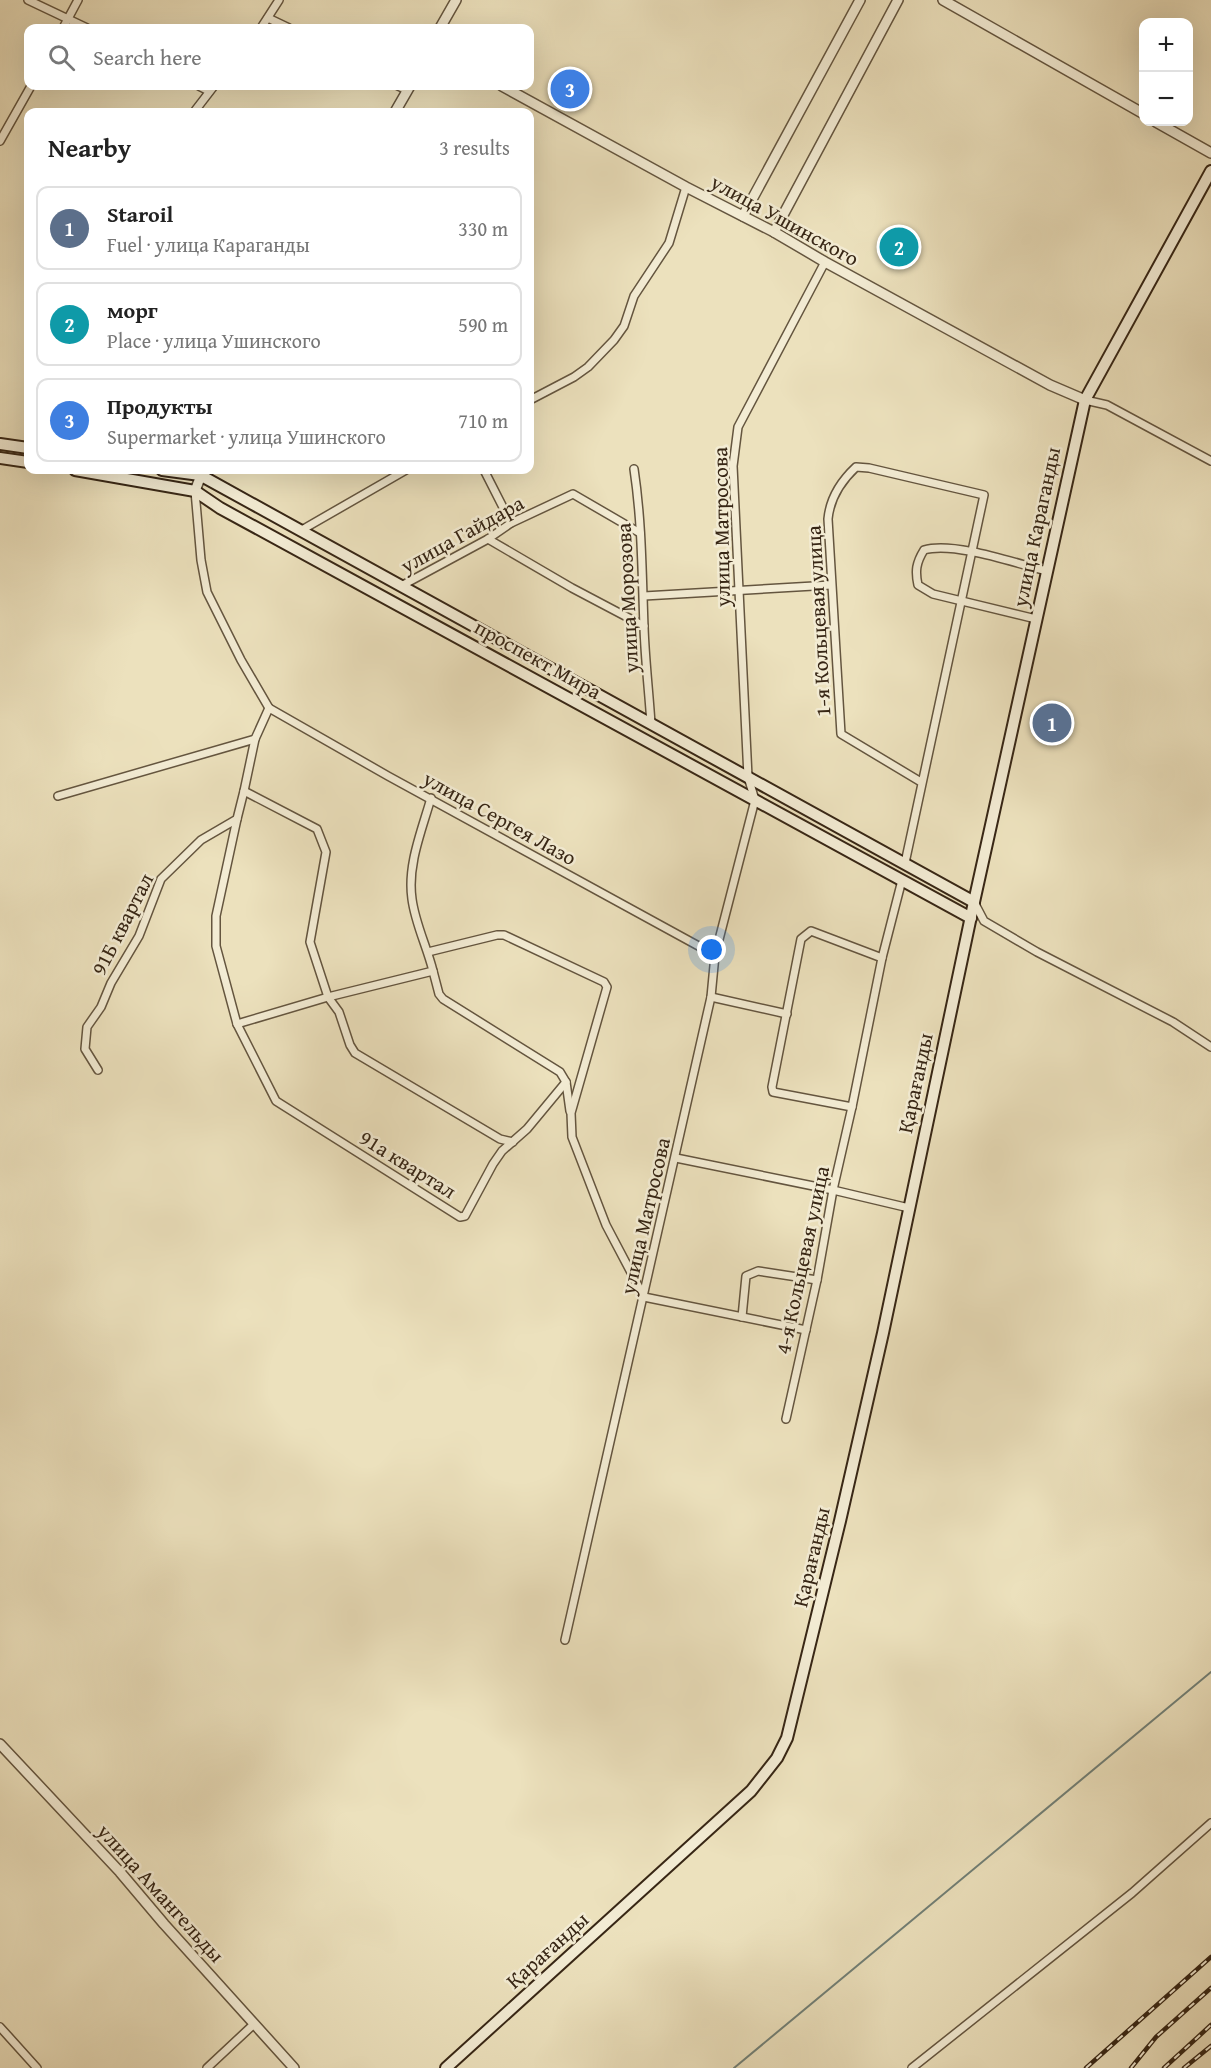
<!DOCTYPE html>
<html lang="en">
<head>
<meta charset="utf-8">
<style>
	:root { --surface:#fff; --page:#f6f6f6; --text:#222; --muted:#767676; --line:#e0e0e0; --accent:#8f2418 }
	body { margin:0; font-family:"Gentium Book Plus",serif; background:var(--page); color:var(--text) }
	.controls { position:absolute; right:18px; top:18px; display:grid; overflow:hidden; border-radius:12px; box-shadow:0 6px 24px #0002 }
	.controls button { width:54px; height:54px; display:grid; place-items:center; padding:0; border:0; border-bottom:2px solid var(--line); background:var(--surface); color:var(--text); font:30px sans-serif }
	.you { position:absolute; left:712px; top:950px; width:21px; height:21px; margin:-15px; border:4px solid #fff; border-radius:50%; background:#1a73e8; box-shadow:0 0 0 9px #1a73e833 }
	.badge { display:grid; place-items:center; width:39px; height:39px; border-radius:50%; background:var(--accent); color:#fff; font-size:20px; font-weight:700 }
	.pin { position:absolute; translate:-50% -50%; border:3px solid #fff; box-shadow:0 2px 6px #0006 }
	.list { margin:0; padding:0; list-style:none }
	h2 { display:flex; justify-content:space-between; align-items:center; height:78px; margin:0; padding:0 24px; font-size:26px }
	h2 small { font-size:20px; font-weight:400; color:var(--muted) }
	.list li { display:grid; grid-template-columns:39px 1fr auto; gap:18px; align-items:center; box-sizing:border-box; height:84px; margin:0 12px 12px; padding:0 12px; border:2px solid var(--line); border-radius:12px }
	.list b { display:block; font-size:22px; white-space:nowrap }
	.list p { margin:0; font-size:20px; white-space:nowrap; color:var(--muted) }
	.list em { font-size:20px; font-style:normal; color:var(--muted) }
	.icon { flex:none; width:33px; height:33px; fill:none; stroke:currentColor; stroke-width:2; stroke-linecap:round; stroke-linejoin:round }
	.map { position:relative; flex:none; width:1211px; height:2068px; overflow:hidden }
	.search { position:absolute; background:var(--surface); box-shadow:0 6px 24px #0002; left:24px; top:24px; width:510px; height:66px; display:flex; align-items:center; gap:15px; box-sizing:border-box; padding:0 21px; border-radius:12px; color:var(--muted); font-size:22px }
	.panel { position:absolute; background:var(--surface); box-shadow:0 6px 24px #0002; left:24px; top:108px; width:510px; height:366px; border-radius:12px }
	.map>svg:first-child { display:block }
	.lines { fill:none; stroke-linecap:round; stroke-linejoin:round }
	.stream { stroke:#728077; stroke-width:2 }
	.minor-casing { stroke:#64553f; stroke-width:10 }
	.tertiary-casing { stroke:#64553f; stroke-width:12 }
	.secondary-casing { stroke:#372615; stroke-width:14 }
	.minor { stroke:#f3ecd4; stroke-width:7 }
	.tertiary { stroke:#f3ecd4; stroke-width:9 }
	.secondary { stroke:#f3ecd4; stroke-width:10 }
	.rail-casing { stroke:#372615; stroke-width:4.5 }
	.rail { stroke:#f3ecd4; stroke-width:2; stroke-dasharray:7; stroke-linecap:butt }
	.labels { text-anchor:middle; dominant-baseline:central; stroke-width:5; stroke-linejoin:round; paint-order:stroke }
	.street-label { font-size:21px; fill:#372615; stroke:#f3ecd4 }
</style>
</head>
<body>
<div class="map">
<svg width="1211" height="2068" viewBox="0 0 1211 2068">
	<rect width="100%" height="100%" fill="#ece1bd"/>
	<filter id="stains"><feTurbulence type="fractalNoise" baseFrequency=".00333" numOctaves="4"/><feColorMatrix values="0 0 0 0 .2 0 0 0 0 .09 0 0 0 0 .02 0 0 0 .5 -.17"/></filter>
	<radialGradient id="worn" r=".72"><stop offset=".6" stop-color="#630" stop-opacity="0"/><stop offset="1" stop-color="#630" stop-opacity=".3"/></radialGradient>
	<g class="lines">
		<path class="stream" d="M734,2068L1211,1672"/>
		<defs>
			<g id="minor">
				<path d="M28,0L87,28"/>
				<path d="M268,18L289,28"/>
				<path d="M63,28L78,0"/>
				<path d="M261,28L279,0"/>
				<path d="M199,86L209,91"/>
				<path d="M398,86L407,90"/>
				<path d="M194,112L214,86"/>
				<path d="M0,141L31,86"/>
				<path d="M530,400L574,377L588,367L614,340L624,326L634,296L669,243L686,187"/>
				<path d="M1085,400L1107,405L1211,461"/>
				<path d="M634,469C642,522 642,574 644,627C645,659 649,692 651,724"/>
				<path d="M484,470L511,523"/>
				<path d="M195,491L201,560L207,592L241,660L269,708"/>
				<path d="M300,531L406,470"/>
				<path d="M488,539L572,588L644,626"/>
				<path d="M401,586L488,539L511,523L573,494L640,533"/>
				<path d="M644,596L831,585"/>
				<path d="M1036,619L933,594L918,585C915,571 916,563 924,550C953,541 1015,563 1046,571"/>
				<path d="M244,791L255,739"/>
				<path d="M58,796L255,739L269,708L388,776L715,955"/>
				<path d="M237,819L216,916V946L237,1024L276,1101L460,1217L465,1216L493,1164L502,1151L527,1129L566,1082"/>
				<path d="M905,863L984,495L869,468L856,467C840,482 830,498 828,519L841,734L921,782"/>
				<path d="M974,902L984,921L1037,952L1173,1022L1211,1047"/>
				<path d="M428,952L497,935H504L604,982L607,987L571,1113L572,1137L606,1225L644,1297L806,1330"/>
				<path d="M433,971L439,994L443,999L560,1072L566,1082L570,1111"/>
				<path d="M711,997L787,1014"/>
				<path d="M237,1024L328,997L433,971C427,947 415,923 412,899C407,865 422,830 431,798"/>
				<path d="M98,1070L85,1049L87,1027L101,1007L111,983L139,936L161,879L201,840L237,819L244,791L317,829L326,852L310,942L328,997L339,1012L350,1045L355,1053L500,1139L513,1142"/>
				<path d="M852,1107L773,1092L772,1087L801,939L811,931L882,958"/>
				<path d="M676,1158L833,1190L909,1208"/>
				<path d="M742,1317L746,1276L758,1271L817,1280"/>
				<path d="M786,1419L817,1280L833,1190L852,1107L882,958L902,880"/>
				<path d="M565,1640L711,997L715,955L755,800L748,777L733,466L738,427L825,262"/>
				<path d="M0,2027L37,2068"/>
				<path d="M207,2068L254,2024"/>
				<path d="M912,2068L1132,1893L1211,1823"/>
			</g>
			<g id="tertiary">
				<path d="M943,0L1144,114"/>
				<path d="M440,28L456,0"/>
				<path d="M502,86L686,187L774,232L825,262L1050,385L1085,400"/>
				<path d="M395,112L410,86"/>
				<path d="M1156,122L1211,153"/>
				<path d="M743,216L860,0"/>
				<path d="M774,232L898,0"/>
				<path d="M195,491L203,470"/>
				<path d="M0,1744L120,1872L164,1924L294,2068"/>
			</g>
			<g id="secondary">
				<path d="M0,444L28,448"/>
				<path d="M0,458L28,462"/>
				<path d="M75,470L195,491L220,508L971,918"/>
				<path d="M162,470L200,475L974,902"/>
				<path d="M446,2068L751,1791L777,1758L787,1738L840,1521L883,1333L974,902L1085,400L1211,171"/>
			</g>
		</defs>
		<use href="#minor" class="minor-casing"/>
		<use href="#tertiary" class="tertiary-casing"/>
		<use href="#secondary" class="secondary-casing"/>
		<use href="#minor" class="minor"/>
		<use href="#tertiary" class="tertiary"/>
		<use href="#secondary" class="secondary"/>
		<defs>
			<g id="rail">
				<path d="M1086,2068L1211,1957"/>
				<path d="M1131,2068L1156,2037L1211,1988"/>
				<path d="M1164,2068L1211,2025"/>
				<path d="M1184,2068L1211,2046"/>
			</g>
		</defs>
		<use href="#rail" class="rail-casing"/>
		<use href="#rail" class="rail"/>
	</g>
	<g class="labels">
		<g class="street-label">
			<text transform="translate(785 220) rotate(29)">улица Ушинского</text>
			<text transform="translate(721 527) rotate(-91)">улица Матросова</text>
			<text transform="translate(1036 527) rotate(-78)">улица Караганды</text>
			<text transform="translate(462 534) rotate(-29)">улица Гайдара</text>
			<text transform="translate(627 598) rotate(-93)">улица Морозова</text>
			<text transform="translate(818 621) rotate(-93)">1-я Кольцевая улица</text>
			<text transform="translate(538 659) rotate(29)">проспект Мира</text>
			<text transform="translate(500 818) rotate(29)">улица Сергея Лазо</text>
			<text transform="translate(122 924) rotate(-63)">91Б квартал</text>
			<text transform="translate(915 1083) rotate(-78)">Қарағанды</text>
			<text transform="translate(408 1164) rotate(32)">91а квартал</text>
			<text transform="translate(645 1216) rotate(-77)">улица Матросова</text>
			<text transform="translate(802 1260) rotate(-78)">4-я Кольцевая улица</text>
			<text transform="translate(811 1557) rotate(-77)">Қарағанды</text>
			<text transform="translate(161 1893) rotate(48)">улица Амангельды</text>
			<text transform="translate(547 1950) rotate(-42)">Қарағанды</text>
		</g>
	</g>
	<rect width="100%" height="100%" filter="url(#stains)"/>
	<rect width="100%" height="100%" fill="url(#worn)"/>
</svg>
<div class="controls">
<button>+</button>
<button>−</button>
</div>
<div class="you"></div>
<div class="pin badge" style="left:1052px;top:723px;background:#5c6f8a">1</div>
<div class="pin badge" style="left:899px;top:247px;background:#0f9aa8">2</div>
<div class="pin badge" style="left:570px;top:89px;background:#3f7fe0">3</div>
<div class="search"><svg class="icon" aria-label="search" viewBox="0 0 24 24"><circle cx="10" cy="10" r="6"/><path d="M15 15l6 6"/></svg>Search here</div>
<section class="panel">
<h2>Nearby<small>3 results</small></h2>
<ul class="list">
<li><span class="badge" style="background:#5c6f8a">1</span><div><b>Staroil</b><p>Fuel · улица Караганды</p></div><em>330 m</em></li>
<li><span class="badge" style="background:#0f9aa8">2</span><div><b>морг</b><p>Place · улица Ушинского</p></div><em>590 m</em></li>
<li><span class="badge" style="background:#3f7fe0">3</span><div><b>Продукты</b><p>Supermarket · улица Ушинского</p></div><em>710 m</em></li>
</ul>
</section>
</div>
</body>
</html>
